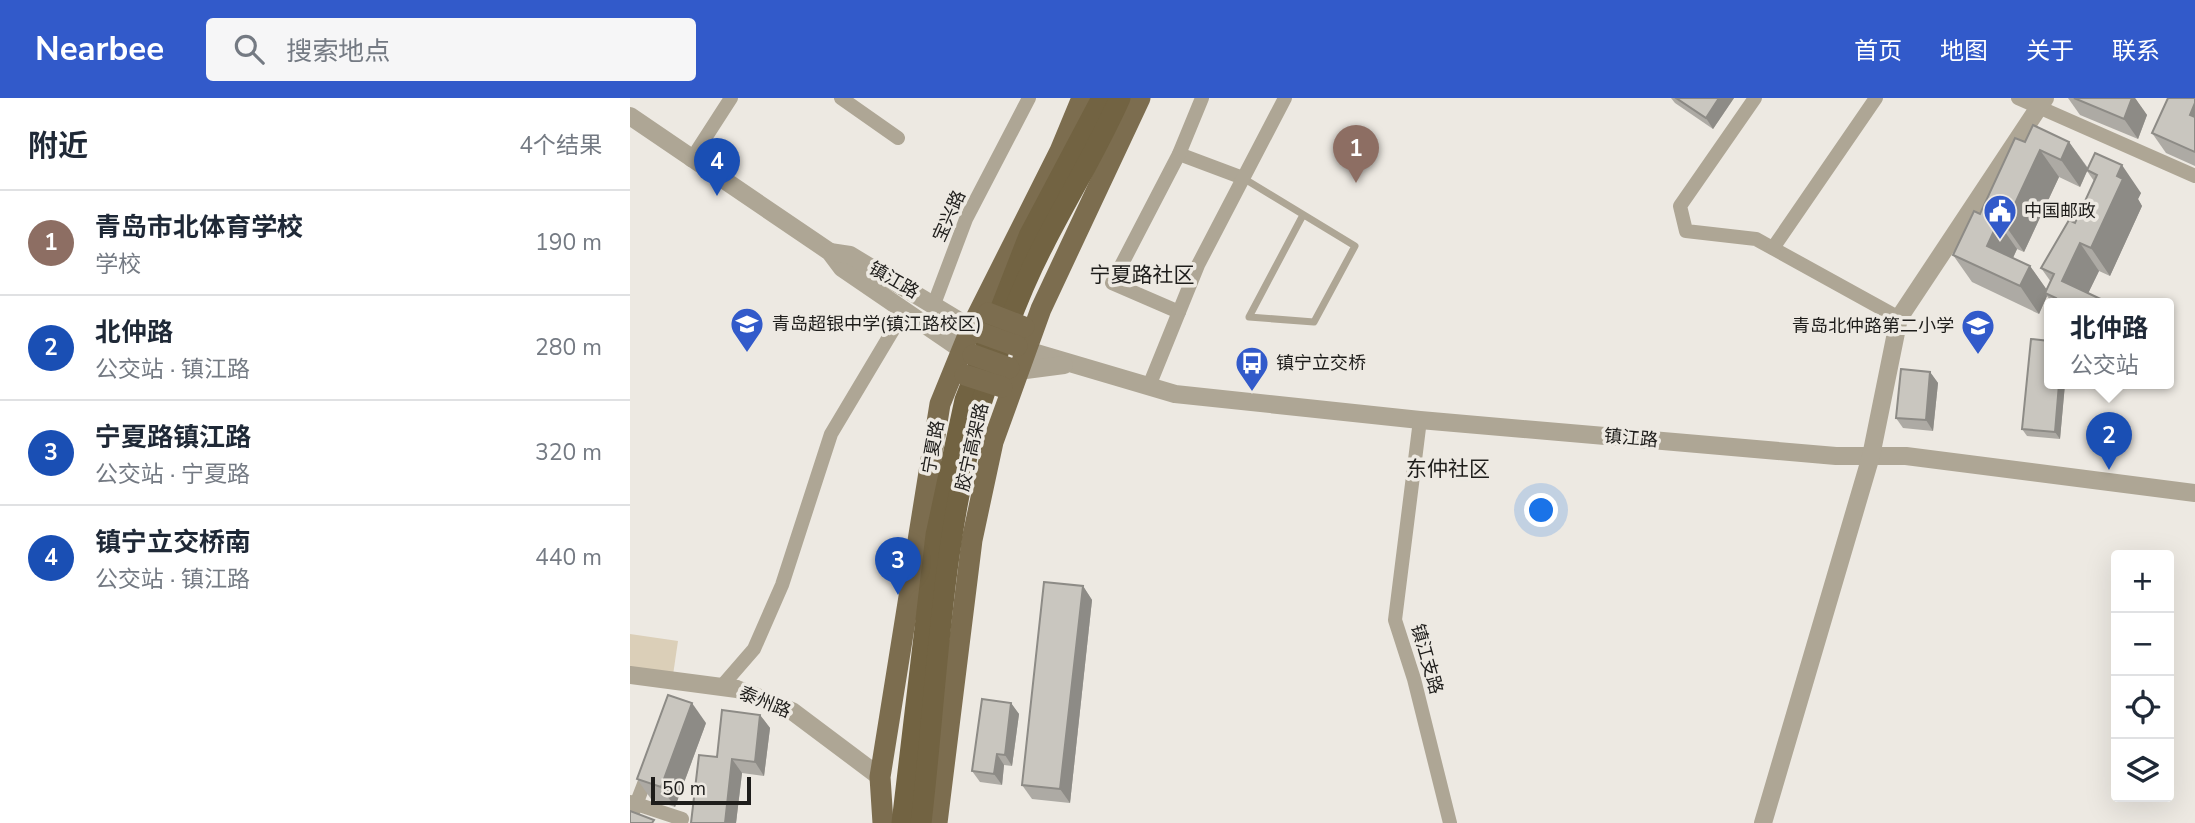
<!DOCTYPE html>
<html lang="zh">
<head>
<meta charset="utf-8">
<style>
	:root { --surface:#fff; --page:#f6f6f7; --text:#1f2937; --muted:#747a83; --line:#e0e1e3; --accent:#325aca }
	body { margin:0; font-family:"Nunito Sans","Noto Sans SC",sans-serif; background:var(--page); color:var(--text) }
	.controls { position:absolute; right:21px; bottom:21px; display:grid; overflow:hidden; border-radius:7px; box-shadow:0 7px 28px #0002 }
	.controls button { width:63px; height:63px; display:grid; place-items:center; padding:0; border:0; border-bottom:2px solid var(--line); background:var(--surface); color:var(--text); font:35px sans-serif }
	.scale { position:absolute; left:21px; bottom:18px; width:100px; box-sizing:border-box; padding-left:7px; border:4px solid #1e1d1b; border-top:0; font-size:19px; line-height:24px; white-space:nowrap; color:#1e1d1b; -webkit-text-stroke:5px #ede9e2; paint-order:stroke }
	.you { position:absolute; left:912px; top:413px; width:24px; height:24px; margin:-18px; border:5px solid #fff; border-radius:50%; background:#1a73e8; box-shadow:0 0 0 10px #1a73e833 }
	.badge { display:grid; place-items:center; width:46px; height:46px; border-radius:50%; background:var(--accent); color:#fff; font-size:23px; font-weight:700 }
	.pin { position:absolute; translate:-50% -58px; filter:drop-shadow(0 2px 4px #0008) }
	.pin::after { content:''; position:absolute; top:37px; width:24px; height:21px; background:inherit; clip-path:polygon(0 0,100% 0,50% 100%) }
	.popup { position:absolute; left:1414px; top:200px; width:130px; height:91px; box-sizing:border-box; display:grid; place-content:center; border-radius:7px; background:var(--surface); filter:drop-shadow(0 2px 5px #0005); font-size:23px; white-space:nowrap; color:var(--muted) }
	.popup b { font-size:26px; color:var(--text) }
	.popup::after { content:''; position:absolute; left:50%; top:100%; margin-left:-14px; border:14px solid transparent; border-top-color:var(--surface) }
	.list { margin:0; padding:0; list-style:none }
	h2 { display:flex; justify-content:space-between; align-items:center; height:91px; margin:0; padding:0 28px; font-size:30px }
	h2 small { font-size:23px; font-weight:400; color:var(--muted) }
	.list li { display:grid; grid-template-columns:46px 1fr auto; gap:21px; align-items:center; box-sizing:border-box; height:105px; padding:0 28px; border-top:2px solid var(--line) }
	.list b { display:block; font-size:26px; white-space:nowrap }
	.list p { margin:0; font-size:23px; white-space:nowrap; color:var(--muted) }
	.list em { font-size:23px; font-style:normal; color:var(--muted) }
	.icon { flex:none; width:38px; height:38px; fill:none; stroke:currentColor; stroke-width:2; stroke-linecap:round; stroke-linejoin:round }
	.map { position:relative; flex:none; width:1565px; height:725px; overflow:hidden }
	header { display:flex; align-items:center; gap:42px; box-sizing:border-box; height:98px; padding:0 35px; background:var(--accent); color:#fff }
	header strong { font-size:33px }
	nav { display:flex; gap:38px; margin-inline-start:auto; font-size:24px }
	.search { width:490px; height:63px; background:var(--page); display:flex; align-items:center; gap:18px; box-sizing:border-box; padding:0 24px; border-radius:7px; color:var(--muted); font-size:26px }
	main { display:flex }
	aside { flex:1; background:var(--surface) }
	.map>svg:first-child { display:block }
	.green { fill:#dbcfb8 }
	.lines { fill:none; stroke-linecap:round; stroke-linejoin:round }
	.service { stroke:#aea695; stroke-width:7 }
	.minor { stroke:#aea695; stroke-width:14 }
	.tertiary { stroke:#aea695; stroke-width:18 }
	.primary { stroke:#7c6d4f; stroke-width:21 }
	.trunk { stroke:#726342; stroke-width:21 }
	.primary-bridge { stroke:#7c6d4f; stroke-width:21 }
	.wall { fill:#adaaa4; fill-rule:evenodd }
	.shaded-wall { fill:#8d8b86 }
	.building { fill:#c9c6bf; stroke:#8d8b86; stroke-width:2 }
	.labels { text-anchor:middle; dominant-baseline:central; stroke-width:7; stroke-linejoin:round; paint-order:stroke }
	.poi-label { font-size:18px; fill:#1e1d1b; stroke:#ede9e2; text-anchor:start }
	.street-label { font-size:18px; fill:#1e1d1b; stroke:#ede9e2 }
	.quarter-label { font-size:21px; fill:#1e1d1b; stroke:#ede9e2 }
</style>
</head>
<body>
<header>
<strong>Nearbee</strong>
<div class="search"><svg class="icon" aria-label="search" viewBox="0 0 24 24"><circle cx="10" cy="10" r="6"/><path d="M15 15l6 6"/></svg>搜索地点</div>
<nav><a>首页</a><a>地图</a><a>关于</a><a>联系</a></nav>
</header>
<main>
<aside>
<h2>附近<small>4个结果</small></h2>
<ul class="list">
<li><span class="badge" style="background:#8d6e63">1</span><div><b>青岛市北体育学校</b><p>学校</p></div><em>190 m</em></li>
<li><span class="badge" style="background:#1a4fb4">2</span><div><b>北仲路</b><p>公交站 · 镇江路</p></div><em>280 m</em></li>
<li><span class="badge" style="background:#1a4fb4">3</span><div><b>宁夏路镇江路</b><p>公交站 · 宁夏路</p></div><em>320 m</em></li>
<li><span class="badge" style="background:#1a4fb4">4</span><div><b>镇宁立交桥南</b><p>公交站 · 镇江路</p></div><em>440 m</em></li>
</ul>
</aside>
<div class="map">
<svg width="1565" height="725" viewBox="0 0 1565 725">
	<rect width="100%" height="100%" fill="#ede9e2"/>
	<path class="green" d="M0,536L48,543L43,577L0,572Z"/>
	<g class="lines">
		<path class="service" d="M613,80L725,148L684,224L619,219L673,117"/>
		<g class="minor">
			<path d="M211,0L268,40"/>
			<path d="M1125,0L1050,108L1056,133L1126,141L1269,220"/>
			<path d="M1388,0L1565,78"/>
			<path d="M549,56L613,80"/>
			<path d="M61,62L101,0"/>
			<path d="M1143,150L1246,0"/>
			<path d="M549,214L482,185L549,56L572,0"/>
			<path d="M331,250L304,206L336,121L399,0"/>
			<path d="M519,288L568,167L655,0"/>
			<path d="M790,322L765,522L784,581L820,725"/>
			<path d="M91,589L124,551L152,487L201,336L275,212"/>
			<path d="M0,704L52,721"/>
			<path d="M0,722L19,673"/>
		</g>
		<g class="tertiary">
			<path d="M0,18L200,154L212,170L332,252"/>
			<path d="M200,154L220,157L341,230"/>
			<path d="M396,252L545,296L790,322L1206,358H1276L1565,395"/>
			<path d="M388,273L434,267"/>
			<path d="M0,577L107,591L162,613L250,679"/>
			<path d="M1133,725L1241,358L1269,220L1415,0"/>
		</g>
		<g class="primary">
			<path d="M253,725L250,679L310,306L341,230L430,53L452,0"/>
			<path d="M307,725L342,442L363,344L411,211L510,0"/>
		</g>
		<g class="trunk">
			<path d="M272,725L306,437L335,302L399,138L472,0"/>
			<path d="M291,725C307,590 311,439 350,309C367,255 387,197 414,146C439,97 468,50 490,0"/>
		</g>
		<g class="primary-bridge">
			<path d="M358,215L394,229"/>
			<path d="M351,235L387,248"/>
			<path d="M343,257L379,270"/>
			<path d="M335,277L372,289"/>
		</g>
	</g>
	<g class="wall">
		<path d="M1041,0H1104L1083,31L1045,5Z"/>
		<path d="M1438,0H1505L1517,17L1508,41L1450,17Z"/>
		<path d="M1565,0V68L1536,55L1522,35Z"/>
		<path d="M1395,44H1439L1458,70L1511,95L1508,101L1512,108L1480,178L1469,173L1458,195L1477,204L1479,206H1423L1417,198L1409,216L1342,184L1323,157ZM1457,73L1464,83L1445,125L1411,170L1421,184L1417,192L1400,168L1383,160L1387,151L1394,154L1429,79L1450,89Z"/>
		<path d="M1300,274L1308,285L1303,333L1273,330L1266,320Z"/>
		<path d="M1419,286H1435L1430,341L1397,338L1392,331Z"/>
		<path d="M453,488L462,502L440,705L402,701L392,687Z"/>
		<path d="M381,605L389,616L382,668L374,667L372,687L350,684L342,673Z"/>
		<path d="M130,617L140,630L134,678L112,675L106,725H61Z"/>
		<path d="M76,625L45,709L21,701L7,681Z"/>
	</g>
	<g class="shaded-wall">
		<path d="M1089,0H1104L1083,31L1076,20Z"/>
		<path d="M1502,0H1505L1517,17L1508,41L1494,21Z"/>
		<path d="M1565,5V24L1560,17Z"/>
		<path d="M1439,44L1458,71L1450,89L1431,62Z"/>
		<path d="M1410,52L1429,79L1394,154L1375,127Z"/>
		<path d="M1492,67L1511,95L1508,101L1512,108L1480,178L1461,150L1487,78Z"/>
		<path d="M1368,124L1387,151L1376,175L1357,148Z"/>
		<path d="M1450,145L1469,173L1453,206L1432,183Z"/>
		<path d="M1400,168L1419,195H1415L1417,198L1409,216L1390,188Z"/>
		<path d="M1300,274L1308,285L1303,333L1296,322Z"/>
		<path d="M1429,286H1435L1430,341L1425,334Z"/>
		<path d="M453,488L462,502L440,705L430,691Z"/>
		<path d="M62,605L76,625L45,709L31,689Z"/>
		<path d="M381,605L389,616L382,668L375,657Z"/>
		<path d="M130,617L140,630L134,678L125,664Z"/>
		<path d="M367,656L374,667L372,687L364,676Z"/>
		<path d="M102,661L112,675L106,725H95Z"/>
	</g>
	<g class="building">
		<path d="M1046,0H1089L1076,20Z"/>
		<path d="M1444,0H1502L1494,21Z"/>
		<path d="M1538,0H1565V5L1560,17L1565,19V54L1522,35Z"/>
		<path d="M1403,27L1439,44L1431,62L1410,52L1375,127L1368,124L1357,148L1400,168L1390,188L1323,157L1344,113L1350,116L1385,40L1395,44Z"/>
		<path d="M1465,55L1492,67L1487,78L1493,81L1461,150L1450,145L1432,183L1477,204V206H1424L1426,200L1415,195L1424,176L1411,170L1439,122L1445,125L1467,77L1457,72Z"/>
		<path d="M1401,241L1419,243V286H1429L1425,334L1392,331Z"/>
		<path d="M1271,271L1300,274L1296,322L1266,320Z"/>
		<path d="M414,484L453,488L430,691L392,687Z"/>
		<path d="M38,597L62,605L31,689L7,681Z"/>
		<path d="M352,601L381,605L375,657L367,656L364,676L342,673Z"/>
		<path d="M92,612L130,617L125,664L102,661L95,725H61L69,657L87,659Z"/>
		<path d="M0,713L24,722L22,725H0Z"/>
	</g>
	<defs>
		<symbol id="civic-pin" viewBox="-11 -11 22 30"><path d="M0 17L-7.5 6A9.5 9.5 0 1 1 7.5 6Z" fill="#325aca" stroke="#ede9e2"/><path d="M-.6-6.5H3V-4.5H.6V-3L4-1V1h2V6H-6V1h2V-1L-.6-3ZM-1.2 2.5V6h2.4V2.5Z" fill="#fff"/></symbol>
		<symbol id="school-pin" viewBox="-11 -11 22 30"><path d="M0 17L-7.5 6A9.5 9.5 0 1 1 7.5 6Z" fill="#325aca" stroke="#ede9e2"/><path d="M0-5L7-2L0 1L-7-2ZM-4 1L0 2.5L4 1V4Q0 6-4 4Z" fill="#fff"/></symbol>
		<symbol id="bus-pin" viewBox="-11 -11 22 30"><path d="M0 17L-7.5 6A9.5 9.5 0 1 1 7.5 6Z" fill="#325aca" stroke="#ede9e2"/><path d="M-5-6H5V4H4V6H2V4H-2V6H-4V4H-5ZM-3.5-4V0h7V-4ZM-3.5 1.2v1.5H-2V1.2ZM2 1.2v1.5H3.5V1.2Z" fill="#fff"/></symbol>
	</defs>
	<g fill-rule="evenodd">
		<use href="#civic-pin" x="1351" y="94" width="38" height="52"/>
		<use href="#school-pin" x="98" y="207" width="38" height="52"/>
		<use href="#school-pin" x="1329" y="209" width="38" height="52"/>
		<use href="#bus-pin" x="603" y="246" width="38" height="52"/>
	</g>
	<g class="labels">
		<g class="poi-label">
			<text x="1394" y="113">中国邮政</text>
			<text x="142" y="226">青岛超银中学(镇江路校区)</text>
			<text x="1324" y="228" text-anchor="end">青岛北仲路第二小学</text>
			<text x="646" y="265">镇宁立交桥</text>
		</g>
		<g class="street-label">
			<text transform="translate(319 118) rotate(-66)">宝兴路</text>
			<text transform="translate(264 182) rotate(30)">镇江路</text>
			<text transform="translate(1001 340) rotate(5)">镇江路</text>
			<text transform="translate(303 349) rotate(-80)">宁夏路</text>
			<text transform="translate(342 349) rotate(-77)">胶宁高架路</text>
			<text transform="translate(797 561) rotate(74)">镇江支路</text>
			<text transform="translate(135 604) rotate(22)">泰州路</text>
		</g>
		<g class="quarter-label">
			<text x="512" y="177">宁夏路社区</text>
			<text x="818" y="371">东仲社区</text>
		</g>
	</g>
</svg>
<div class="controls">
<button>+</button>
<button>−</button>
<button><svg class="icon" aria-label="locate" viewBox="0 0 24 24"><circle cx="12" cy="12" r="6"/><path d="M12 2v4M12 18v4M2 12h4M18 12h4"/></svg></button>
<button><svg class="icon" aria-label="layers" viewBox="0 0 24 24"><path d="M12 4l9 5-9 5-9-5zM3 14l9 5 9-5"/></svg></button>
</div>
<div class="scale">50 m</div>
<div class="you"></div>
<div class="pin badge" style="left:726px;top:85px;background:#8d6e63">1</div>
<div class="pin badge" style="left:1479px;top:372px;background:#1a4fb4">2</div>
<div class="popup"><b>北仲路</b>公交站</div>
<div class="pin badge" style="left:268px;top:497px;background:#1a4fb4">3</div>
<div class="pin badge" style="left:87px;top:98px;background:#1a4fb4">4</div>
</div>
</main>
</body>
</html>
